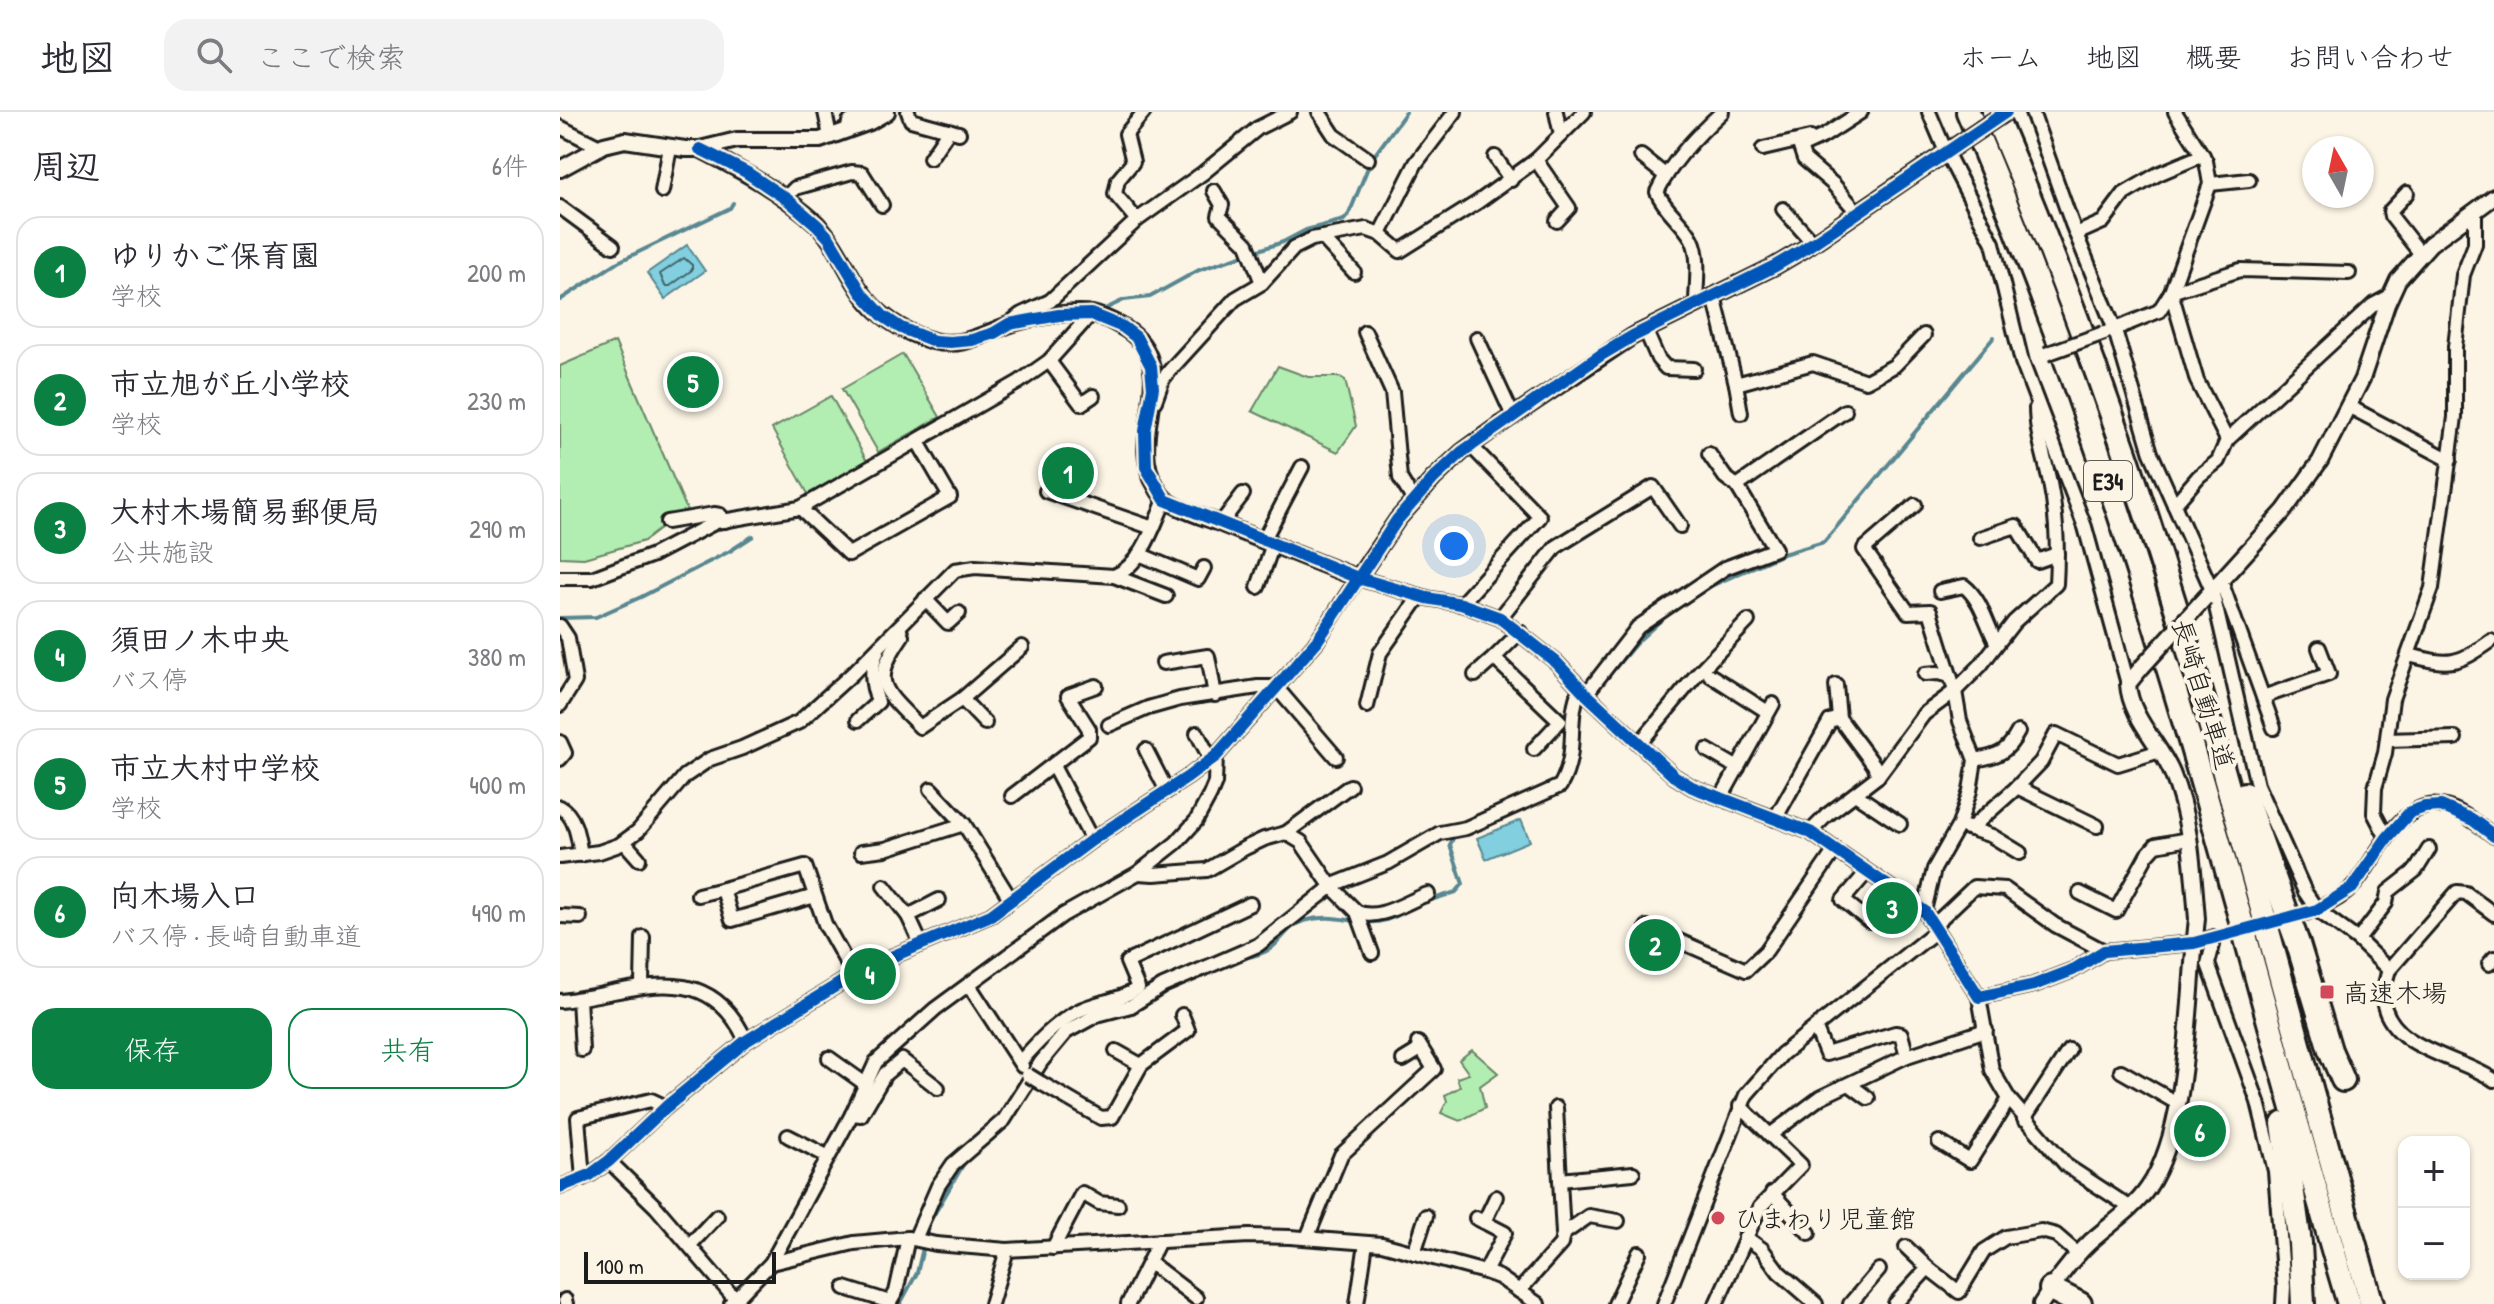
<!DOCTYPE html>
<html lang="ja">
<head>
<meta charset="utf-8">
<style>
	:root { --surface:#fff; --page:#f2f2f3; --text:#2b2b33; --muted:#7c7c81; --line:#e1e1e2; --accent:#0b8043 }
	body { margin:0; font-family:"Patrick Hand","Klee One",sans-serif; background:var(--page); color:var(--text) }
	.controls { position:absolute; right:24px; bottom:24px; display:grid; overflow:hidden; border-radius:16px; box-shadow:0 2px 6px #0004 }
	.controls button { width:72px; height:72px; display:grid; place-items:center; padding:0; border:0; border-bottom:2px solid var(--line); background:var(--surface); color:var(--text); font:40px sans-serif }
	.compass { position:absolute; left:1742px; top:24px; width:72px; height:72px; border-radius:50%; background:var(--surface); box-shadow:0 2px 6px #0004; rotate:351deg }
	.scale { position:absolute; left:24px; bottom:20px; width:192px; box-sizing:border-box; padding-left:8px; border:4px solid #1c1c1c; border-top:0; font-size:22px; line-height:28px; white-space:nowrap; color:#1c1c1c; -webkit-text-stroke:6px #fcf5e5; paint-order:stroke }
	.you { position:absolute; left:894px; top:434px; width:28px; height:28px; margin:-20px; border:6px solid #fff; border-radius:50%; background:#1a73e8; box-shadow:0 0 0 12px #1a73e833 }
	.badge { display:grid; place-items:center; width:52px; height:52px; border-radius:50%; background:var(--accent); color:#fff; font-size:26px; font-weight:700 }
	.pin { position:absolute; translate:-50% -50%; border:4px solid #fff; box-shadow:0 2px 8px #0006 }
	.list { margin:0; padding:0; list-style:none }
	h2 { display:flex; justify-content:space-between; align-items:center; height:104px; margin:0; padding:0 32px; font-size:34px }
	h2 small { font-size:26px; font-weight:400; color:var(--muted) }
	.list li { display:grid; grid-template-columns:52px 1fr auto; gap:24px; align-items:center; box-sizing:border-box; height:112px; margin:0 16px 16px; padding:0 16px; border:2px solid var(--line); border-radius:24px }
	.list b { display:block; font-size:30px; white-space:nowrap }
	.list p { margin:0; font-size:26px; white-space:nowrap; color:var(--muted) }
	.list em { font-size:26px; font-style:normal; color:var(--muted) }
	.actions { display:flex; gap:16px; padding:24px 32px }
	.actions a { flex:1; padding:18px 0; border:2px solid var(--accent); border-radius:24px; text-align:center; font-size:28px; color:var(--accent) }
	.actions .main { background:var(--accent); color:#fff }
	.icon { flex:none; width:44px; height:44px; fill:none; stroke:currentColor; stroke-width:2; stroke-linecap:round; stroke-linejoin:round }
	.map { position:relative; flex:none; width:1934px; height:1192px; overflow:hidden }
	header { display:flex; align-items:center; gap:48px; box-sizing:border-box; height:112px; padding:0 40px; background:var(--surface); border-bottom:2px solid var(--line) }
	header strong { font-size:38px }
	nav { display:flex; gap:44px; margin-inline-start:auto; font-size:28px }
	.search { width:560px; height:72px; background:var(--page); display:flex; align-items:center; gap:20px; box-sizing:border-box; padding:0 28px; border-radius:24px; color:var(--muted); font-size:30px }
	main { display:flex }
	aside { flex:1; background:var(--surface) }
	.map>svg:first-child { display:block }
	.green { fill:#b2edb1; stroke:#678466; stroke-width:2 }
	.water { fill:#81cfdf; stroke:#598791; stroke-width:2 }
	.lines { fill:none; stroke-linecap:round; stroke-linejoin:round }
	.shore { stroke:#44646a; stroke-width:2 }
	.stream { stroke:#598791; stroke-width:4 }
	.minor-tunnel { stroke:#dad4c7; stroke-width:12; stroke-dasharray:12 6; stroke-linecap:butt }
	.minor-casing { stroke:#1c1c1c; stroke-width:18 }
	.tertiary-casing { stroke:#1c1c1c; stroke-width:20 }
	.motorway-casing { stroke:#1c1c1c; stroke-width:28 }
	.minor { stroke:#fcf5e5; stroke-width:12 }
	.tertiary { stroke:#fcf5e5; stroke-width:14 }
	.motorway { stroke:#fcf5e5; stroke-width:22 }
	.minor-bridge-casing { stroke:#1c1c1c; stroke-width:18; stroke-linecap:butt }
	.tertiary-bridge-casing { stroke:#1c1c1c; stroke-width:20; stroke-linecap:butt }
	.minor-bridge { stroke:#fcf5e5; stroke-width:12 }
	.tertiary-bridge { stroke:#fcf5e5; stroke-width:14 }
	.cycleway-casing { stroke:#fcf5e5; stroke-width:17 }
	.cycleway { stroke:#0057b8; stroke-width:12 }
	.poi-dot { fill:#d1495b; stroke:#fcf5e5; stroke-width:3 }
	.labels { text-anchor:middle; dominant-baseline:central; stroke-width:8; stroke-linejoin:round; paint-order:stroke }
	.shield { fill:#fcf5e5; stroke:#5f5d58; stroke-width:2 }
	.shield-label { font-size:24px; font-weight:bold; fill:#1c1c1c }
	.street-label { font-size:26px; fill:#1c1c1c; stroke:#fcf5e5 }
	.poi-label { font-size:26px; fill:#1c1c1c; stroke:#fcf5e5; text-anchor:start }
</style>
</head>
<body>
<header>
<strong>地図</strong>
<div class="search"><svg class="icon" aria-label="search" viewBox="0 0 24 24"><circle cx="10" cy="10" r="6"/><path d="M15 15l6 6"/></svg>ここで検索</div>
<nav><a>ホーム</a><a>地図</a><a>概要</a><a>お問い合わせ</a></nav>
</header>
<main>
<aside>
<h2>周辺<small>6件</small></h2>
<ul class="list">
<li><span class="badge">1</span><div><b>ゆりかご保育園</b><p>学校</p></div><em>200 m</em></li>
<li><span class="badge">2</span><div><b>市立旭が丘小学校</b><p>学校</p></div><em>230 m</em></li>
<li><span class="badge">3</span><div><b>大村木場簡易郵便局</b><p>公共施設</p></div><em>290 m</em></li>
<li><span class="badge">4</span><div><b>須田ノ木中央</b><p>バス停</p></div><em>380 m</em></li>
<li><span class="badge">5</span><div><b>市立大村中学校</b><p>学校</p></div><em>400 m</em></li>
<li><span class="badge">6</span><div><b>向木場入口</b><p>バス停 · 長崎自動車道</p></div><em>490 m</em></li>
</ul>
<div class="actions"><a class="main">保存</a><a>共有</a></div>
</aside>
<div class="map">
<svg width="1934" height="1192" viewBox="0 0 1934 1192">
	<rect width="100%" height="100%" fill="#fcf5e5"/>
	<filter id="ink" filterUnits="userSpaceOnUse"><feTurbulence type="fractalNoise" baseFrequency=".0125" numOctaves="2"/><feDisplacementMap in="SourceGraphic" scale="16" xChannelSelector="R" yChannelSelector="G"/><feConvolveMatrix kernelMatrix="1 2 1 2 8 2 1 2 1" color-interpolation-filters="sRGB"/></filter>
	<g filter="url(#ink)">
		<g class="green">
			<path d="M55,230L127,398L104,406L105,413L84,429L24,446L0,445V254Z"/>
			<path d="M343,242L380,305L318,340L282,277Z"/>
			<path d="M718,254L748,265H780L785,268L796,314L778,340L692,299Z"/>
			<path d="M271,284L307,349L248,382L212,317Z"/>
			<path d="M912,938L938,961L920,974L925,996L900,1009L881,1001L887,989L885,983L900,975L897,966L909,962L899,948Z"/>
		</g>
		<g class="water">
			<path d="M127,133L145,159L105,187L87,161Z"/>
			<path d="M961,708L970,729L926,747L917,726Z"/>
		</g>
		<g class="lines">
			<path class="shore" d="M124,146L132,153V158L110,174H105L100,162Z"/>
			<g class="stream">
				<path d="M0,188L58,150L170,96L173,91"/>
				<path d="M547,196L564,188L590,185L639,158L723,130L746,118L784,108L789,102L811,48L846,0"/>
				<path d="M1142,478L1223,442L1264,430L1434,225"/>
				<path d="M0,506L36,505L81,485L170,439L193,424"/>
				<path d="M1035,580L1078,529L1109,501"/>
				<path d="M861,791L896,780L903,772L890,733L894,724L897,722"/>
				<path d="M680,847C690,845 702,843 710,837C723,828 727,814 744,809C787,796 808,828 853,794"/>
				<path d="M583,893L606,879"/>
				<path d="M340,1192L357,1161L369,1111L406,1048"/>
			</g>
			<path class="minor-tunnel" d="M1655,825L1746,801"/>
			<defs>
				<g id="minor">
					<path d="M265,0L270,24"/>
					<path d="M348,0L351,8L399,21"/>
					<path d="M759,0L774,23L808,47"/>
					<path d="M996,0L1001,23"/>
					<path d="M1369,0L1386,40L1433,131L1462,250L1525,415L1568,572"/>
					<path d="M1472,0L1512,112L1555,218L1591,341L1652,478L1697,673L1745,780L1757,798L1798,828L1829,858L1897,780L1906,781L1934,802"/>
					<path d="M0,15L40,35"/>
					<path d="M288,18L289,10L308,0"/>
					<path d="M1203,37L1250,26"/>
					<path d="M1081,44L1106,64"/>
					<path d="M935,45L951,68"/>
					<path d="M370,46L389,18"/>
					<path d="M976,48L1009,96L997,109"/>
					<path d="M1650,72L1689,68"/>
					<path d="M102,79L110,35"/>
					<path d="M654,79L662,93L659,104L687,132L702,171"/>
					<path d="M1847,81L1830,99L1831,104L1860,141"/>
					<path d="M225,86L235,76L292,60L302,61L322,93"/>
					<path d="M0,95L53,134"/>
					<path d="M1223,97L1253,131"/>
					<path d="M1298,101L1273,72L1244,47L1240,35L1264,24L1301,0"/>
					<path d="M577,108L555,82L558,68L573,50L566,22L584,0"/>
					<path d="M820,122L856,51L895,0"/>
					<path d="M1516,122L1543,110L1564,82L1598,62L1643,43"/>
					<path d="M762,125L794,160"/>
					<path d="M1154,184L1176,272L1253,251L1306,269L1334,254L1364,223"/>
					<path d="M1136,192C1136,173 1141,145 1132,127C1123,110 1105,99 1097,80C1112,49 1137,23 1162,0"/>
					<path d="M450,211L460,203L490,189L577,108L643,61L698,16L730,0"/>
					<path d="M1085,217L1098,247L1106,256L1134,257"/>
					<path d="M1550,219L1599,199L1611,180L1650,72L1646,49L1615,0"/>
					<path d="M805,220L832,280L840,366L854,389"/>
					<path d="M917,226L953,304"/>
					<path d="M489,249L521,292L533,284"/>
					<path d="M1176,272L1181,301"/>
					<path d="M595,289L603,267L611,257L675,187L702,171L734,136L752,127L806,117L820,122L840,139L918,90L976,48L1024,0"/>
					<path d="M1788,294L1890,348"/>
					<path d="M1667,328L1813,193L1830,184"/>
					<path d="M1149,342L1165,365L1177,374"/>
					<path d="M486,379L593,416"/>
					<path d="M1355,393L1304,437L1348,500L1370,499L1395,579L1400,609L1415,648L1410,679L1399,713L1374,757L1364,799"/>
					<path d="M1614,393L1639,364L1658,349L1667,328L1637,269L1611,180L1680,158L1789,161"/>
					<path d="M240,396L289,442L390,385L358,330"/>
					<path d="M107,410L154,402L160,403L165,409"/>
					<path d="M661,411L683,382"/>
					<path d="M1420,426L1456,414L1477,449L1497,442"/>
					<path d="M703,429L742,355"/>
					<path d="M579,442L638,467L644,456"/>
					<path d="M554,464L606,484"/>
					<path d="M0,466H32L93,443L156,410L240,396L459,270L489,249L531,202"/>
					<path d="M1661,469L1714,616"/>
					<path d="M698,475L713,432"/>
					<path d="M1380,479L1404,474C1421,487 1426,511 1436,530"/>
					<path d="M365,487L388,511L399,501"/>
					<path d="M901,492L980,405L911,334"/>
					<path d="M940,506L996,435L1093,375L1120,414"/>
					<path d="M0,514L8,526L15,569L0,593"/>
					<path d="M339,515L342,524C309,572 324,578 360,615L402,587L462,535"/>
					<path d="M960,520L934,546L1000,609L974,637"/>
					<path d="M1849,543C1890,554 1897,553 1931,529"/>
					<path d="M603,551L648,544L655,583"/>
					<path d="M1365,562L1378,561L1390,564"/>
					<path d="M915,563L934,546"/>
					<path d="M1150,563L1208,600"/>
					<path d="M1276,573L1279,606"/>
					<path d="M716,575L776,645"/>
					<path d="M1026,582L1078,515L1165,456L1215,437L1177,374L1285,299"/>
					<path d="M1703,585L1769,562L1759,536"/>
					<path d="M402,587L425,611"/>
					<path d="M807,594L820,541L860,484"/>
					<path d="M298,608L318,590C311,571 310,558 317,540"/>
					<path d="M549,613L588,596L620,587L698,575H716"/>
					<path d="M637,621L651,648"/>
					<path d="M1827,628L1895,626"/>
					<path d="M0,630L5,641L0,647"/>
					<path d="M1080,631L1138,561L1188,509"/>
					<path d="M586,638L607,679"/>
					<path d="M1147,638L1178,656"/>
					<path d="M1415,648C1438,644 1447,641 1458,620"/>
					<path d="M493,654L532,728"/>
					<path d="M1457,675L1537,714"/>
					<path d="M371,677L404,712L451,788"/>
					<path d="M1295,682L1340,712"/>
					<path d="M452,684L529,625V617L508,584L536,574"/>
					<path d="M1161,686L1213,592"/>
					<path d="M0,695C16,704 18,726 21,743"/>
					<path d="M1215,707L1270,609L1279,606L1314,653L1318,664"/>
					<path d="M1405,715L1432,724L1460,741"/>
					<path d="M1410,717L1455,677L1481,650L1496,622L1558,652L1600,639"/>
					<path d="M1250,720L1267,703L1318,664L1364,602L1395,579L1420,554L1454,510L1496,472C1498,438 1497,404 1490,371C1485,346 1476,321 1476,296"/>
					<path d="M726,721L790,674"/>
					<path d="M1827,726L1814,701L1815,676L1825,641L1832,587L1872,476L1895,305V235L1903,163L1915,132V101"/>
					<path d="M64,730L79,747"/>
					<path d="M301,740L325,737L404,712"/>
					<path d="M0,745L39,740L59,733L78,719L125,664L150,647L182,636L239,610L293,561L395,458L415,455L554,464C582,453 594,413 605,388"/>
					<path d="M1307,760L1283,788L1309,809"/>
					<path d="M578,761L594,762L647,758L685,736L704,727L726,721L741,730L771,774L797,800L812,841"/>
					<path d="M324,774L348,804"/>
					<path d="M1520,781L1556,799L1587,743L1596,733L1628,727"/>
					<path d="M138,783L163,777"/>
					<path d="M255,784L172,808L163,777L245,754L265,812L293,862"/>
					<path d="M797,800C819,810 847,789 868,782"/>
					<path d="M1746,801C1761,796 1784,785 1794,773C1816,748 1839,687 1881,694C1900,697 1919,713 1934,724"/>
					<path d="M0,804L20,805"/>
					<path d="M1374,813L1414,775L1445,777L1495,813L1544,839"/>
					<path d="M1087,815L1186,858L1206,839L1275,738"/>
					<path d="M1655,825L1648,852L1698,990L1715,1059L1724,1175L1723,1192"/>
					<path d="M1798,828L1826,791L1828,780L1856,758L1869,737"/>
					<path d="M361,832L348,804L379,788"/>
					<path d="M1929,852L1934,846"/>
					<path d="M1829,857C1827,866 1822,879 1823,888C1830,938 1899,944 1934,968"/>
					<path d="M82,873L83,825"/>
					<path d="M409,873L462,954"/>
					<path d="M1419,885L1432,958L1449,987L1507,1054L1571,1096"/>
					<path d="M19,887L22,938"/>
					<path d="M0,889C70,882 147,841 186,929"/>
					<path d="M1256,917L1266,942L1335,921L1341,922L1347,944L1426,918"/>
					<path d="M556,939L581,953"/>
					<path d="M269,946L304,971"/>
					<path d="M843,948L861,937"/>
					<path d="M460,950C477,931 494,912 518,899C538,889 560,889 578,876L567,850L690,792"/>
					<path d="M1561,959L1617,991"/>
					<path d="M481,971L541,1006L552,1005L581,953L628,918L622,903"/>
					<path d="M1289,972L1308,986"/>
					<path d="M292,1002L301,1003L325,962L342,948L378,976"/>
					<path d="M1464,1007L1509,938"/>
					<path d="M1210,1023L1261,985L1347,944"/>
					<path d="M228,1024L267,1044"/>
					<path d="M1379,1030L1410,1049L1449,987"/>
					<path d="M49,1049L96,1095L175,1187"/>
					<path d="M23,1066L18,1006L91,988L106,995"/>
					<path d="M1000,1068L1073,1061"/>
					<path d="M0,1075L30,1063L49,1049L106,995L186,929L305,856L431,803L532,728L628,665L656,644L757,529L798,466L867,486L901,492L940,506L996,550L1026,582L1114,664L1132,675L1250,720L1364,799L1419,885L1474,873L1513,858L1544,839L1634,831L1655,825"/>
					<path d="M1212,1081L1249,1121"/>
					<path d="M916,1106L945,1121L925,1160"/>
					<path d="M924,1110L936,1085"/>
					<path d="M1003,1122L1029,1104L1058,1109"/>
					<path d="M1185,1125L1202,1137L1219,1160L1256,1192"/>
					<path d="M747,1126L781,1043L874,957L858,931"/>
					<path d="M355,1127L378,1074L393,1052L444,1008L481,950L506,920L537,903L571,894L603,874L698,833L775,772L828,751L880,721L906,716L1000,674C1020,639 1005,610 1020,576"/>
					<path d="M130,1133L157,1104"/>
					<path d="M1346,1135L1368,1156"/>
					<path d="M493,1136L522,1081L539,1091L558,1093"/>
					<path d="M854,1141L866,1104"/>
					<path d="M589,1150L636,1186"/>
					<path d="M211,1151L294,1131L348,1126L376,1132L447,1138L689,1124L730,1125L822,1132L925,1160L939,1165L978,1192"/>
					<path d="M285,1176L330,1190"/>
					<path d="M959,1179L1001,1132L1003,1122L996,996"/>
					<path d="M5,1188L6,1192"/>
					<path d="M171,1192L211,1151L292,1002L316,950L375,897L503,803L578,761L616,731L636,709L650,683L655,671L656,644"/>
					<path d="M329,1192L336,1180L348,1126"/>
					<path d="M431,1192L447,1138"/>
					<path d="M568,1192L599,1129"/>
					<path d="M797,1192L806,1131"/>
					<path d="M1055,1192L1079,1141"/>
					<path d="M1104,1192L1186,983L1222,942L1376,819"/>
					<path d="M1156,1192L1200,1095L1241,1053L1180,994"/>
					<path d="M1290,1192L1319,1158"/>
					<path d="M1335,1192L1368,1156L1399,1180L1424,1139L1446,1125L1481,1119L1496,1123L1518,1142"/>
				</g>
				<g id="tertiary">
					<path d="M140,37C181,58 222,80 257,112C276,131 285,156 300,178C316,203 344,221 373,229C401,236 424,222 448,213C466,206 514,198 532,202C545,205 565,215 575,224C618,265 566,328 596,374C598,378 602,385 606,388C621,399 645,405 662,412C707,430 752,449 798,466L837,408L874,366L902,340L935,316L1073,224L1215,154L1244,137L1394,35"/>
					<path d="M0,57L44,33L65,28L125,37H140L177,28H260L310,10L327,0"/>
					<path d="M1645,486L1724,399L1760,349L1802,267L1827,192L1838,168L1870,132L1934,85"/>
					<path d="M1481,1192C1495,1170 1511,1148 1530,1130C1550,1112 1573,1098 1588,1076C1630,1015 1628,882 1637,807C1633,759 1631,706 1612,661C1600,632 1570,605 1568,572L1582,555"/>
				</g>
				<g id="motorway">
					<path d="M1408,0C1496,205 1567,415 1630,629C1685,816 1733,1005 1789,1192"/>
					<path d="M1434,0C1503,162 1564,328 1616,496C1686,726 1744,961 1812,1192"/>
					<path d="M1684,682L1738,832L1770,938L1783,968"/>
					<path d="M1723,1012L1740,1131L1743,1192"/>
					<path d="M1491,1177L1520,1192"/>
				</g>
			</defs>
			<use href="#minor" class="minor-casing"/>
			<use href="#tertiary" class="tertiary-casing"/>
			<use href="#motorway" class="motorway-casing"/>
			<use href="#minor" class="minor"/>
			<use href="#tertiary" class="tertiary"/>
			<use href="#motorway" class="motorway"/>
			<defs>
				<g id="minor-bridge">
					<path d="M1486,242L1544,221"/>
					<path d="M468,963L481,971"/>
				</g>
				<g id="tertiary-bridge">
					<path d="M1394,35L1446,0"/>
					<path d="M1582,555L1645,486"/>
				</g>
			</defs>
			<use href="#minor-bridge" class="minor-bridge-casing"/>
			<use href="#tertiary-bridge" class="tertiary-bridge-casing"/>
			<use href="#minor-bridge" class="minor-bridge"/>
			<use href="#tertiary-bridge" class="tertiary-bridge"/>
			<defs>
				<g id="cycleway">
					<path d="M140,37L186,60L228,88L257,113L269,126L301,180L323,204L341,216L374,229L390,230L412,228L434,221L449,212L499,203L531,202L563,215L576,225L591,254L593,276L585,319L586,355L605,388L798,466L867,486L901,492L940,506L996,550L1026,582L1114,664L1132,675L1250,720L1364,799L1419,885L1474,873L1513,858L1544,839L1634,831L1757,798L1792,776L1827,726L1850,700L1865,695L1881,694L1913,708L1934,724"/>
					<path d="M0,1075L30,1063L49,1049L106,995L186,929L305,856L431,803L532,728L628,665L656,644L757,529L837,408L874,366L902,340L1041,243L1073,224L1215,154L1244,137L1446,0"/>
				</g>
			</defs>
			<use href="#cycleway" class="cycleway-casing"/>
			<use href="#cycleway" class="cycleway"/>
		</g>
	</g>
	<g class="poi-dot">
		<rect x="1759" y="872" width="16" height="16" rx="4"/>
		<circle cx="1158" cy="1106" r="8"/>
	</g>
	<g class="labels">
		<rect class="shield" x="1524" y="349" width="48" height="40" rx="6"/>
		<g class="shield-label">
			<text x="1548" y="369">E34</text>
		</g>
		<g class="street-label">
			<text transform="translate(1644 582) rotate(73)">長崎自動車道</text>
		</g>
		<g class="poi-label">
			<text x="1783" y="880">高速木場</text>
			<text x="1174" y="1106">ひまわり児童館</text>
		</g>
	</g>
</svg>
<div class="controls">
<button>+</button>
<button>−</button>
</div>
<svg class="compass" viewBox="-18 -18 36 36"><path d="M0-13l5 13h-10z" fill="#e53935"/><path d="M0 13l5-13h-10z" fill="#7c7c81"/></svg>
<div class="scale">100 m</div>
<div class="you"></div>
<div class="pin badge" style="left:508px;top:361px">1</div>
<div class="pin badge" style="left:1095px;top:833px">2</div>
<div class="pin badge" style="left:1332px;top:796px">3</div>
<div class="pin badge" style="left:310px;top:862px">4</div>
<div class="pin badge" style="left:133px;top:270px">5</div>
<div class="pin badge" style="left:1640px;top:1019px">6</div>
</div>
</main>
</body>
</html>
